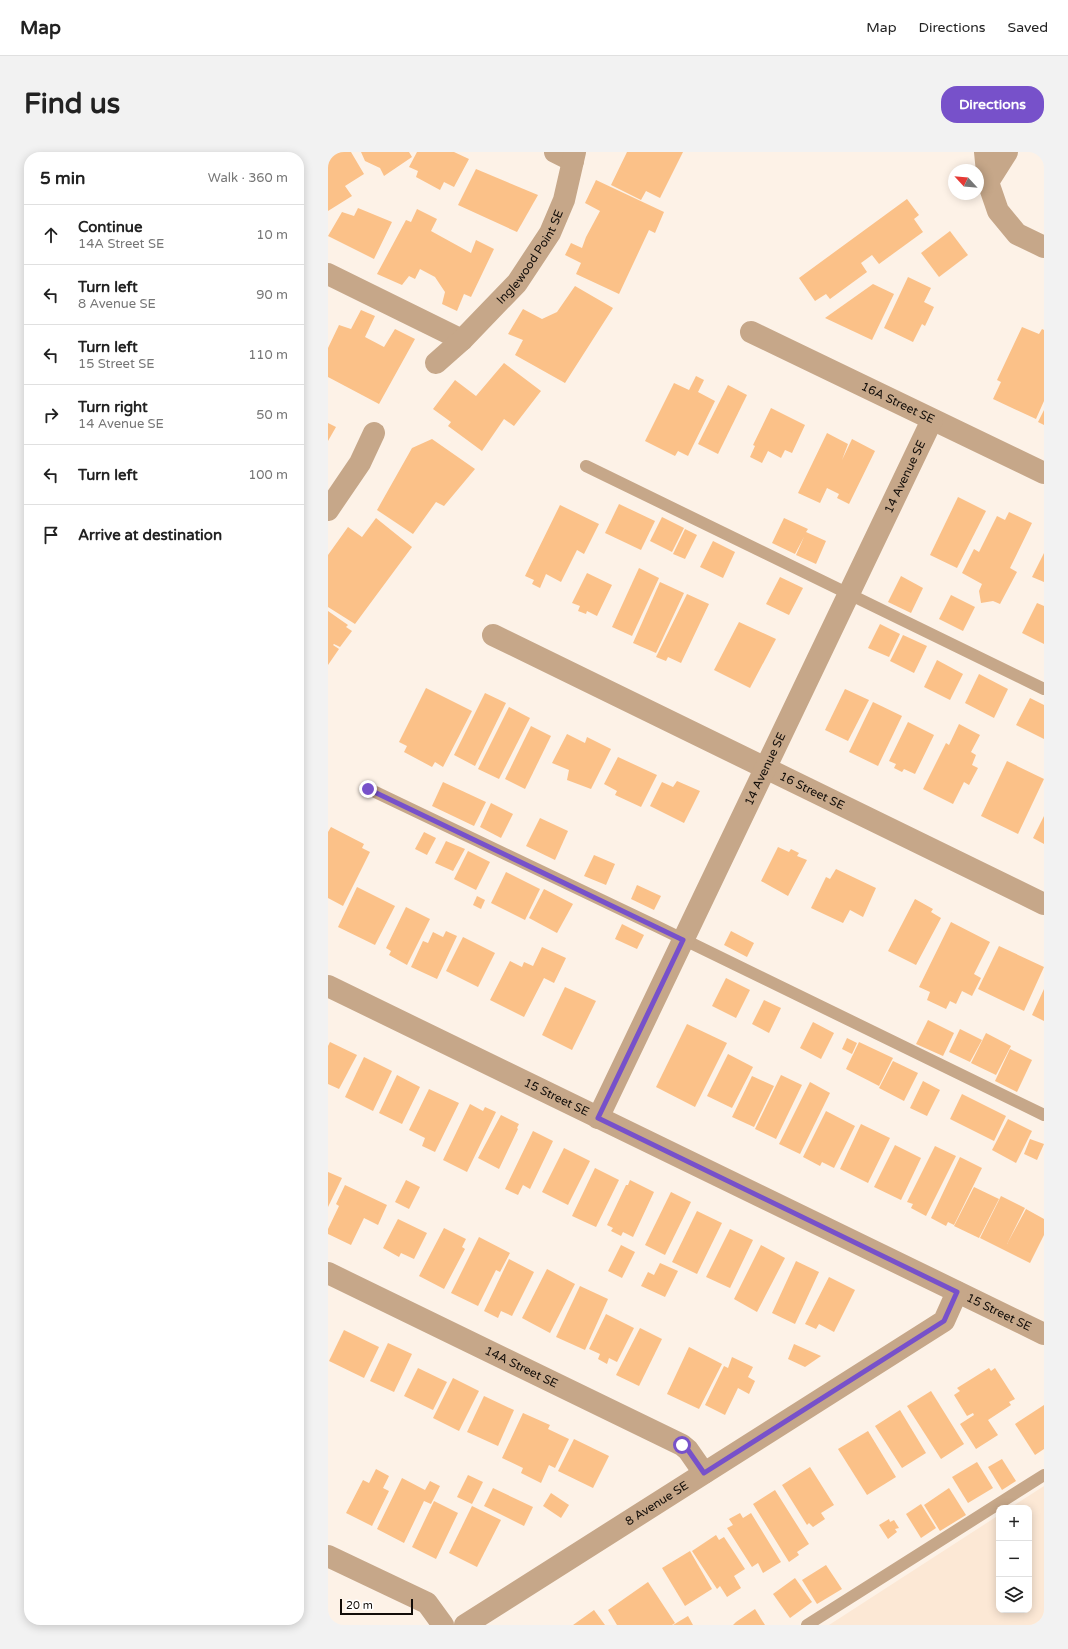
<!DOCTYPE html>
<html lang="en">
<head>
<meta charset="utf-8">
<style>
	:root { --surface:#fff; --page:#f2f2f2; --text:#222; --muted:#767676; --line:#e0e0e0; --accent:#7751ca }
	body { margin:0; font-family:"Varela Round",sans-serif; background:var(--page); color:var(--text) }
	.controls { position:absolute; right:12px; bottom:12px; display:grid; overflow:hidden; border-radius:8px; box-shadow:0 2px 10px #0003 }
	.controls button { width:36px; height:36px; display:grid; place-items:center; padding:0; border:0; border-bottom:1px solid var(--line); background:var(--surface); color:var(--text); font:20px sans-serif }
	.compass { position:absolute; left:620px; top:12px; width:36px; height:36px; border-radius:50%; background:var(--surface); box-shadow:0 2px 10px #0003; rotate:296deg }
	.scale { position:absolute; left:12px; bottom:10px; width:73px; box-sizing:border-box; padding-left:4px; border:2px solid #120d09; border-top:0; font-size:11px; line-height:14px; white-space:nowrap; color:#120d09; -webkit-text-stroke:3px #fff; paint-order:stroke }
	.stop { position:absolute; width:12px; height:12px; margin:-9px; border:3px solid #7751ca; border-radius:50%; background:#fff }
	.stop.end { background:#7751ca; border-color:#fff; box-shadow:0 1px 4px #0008 }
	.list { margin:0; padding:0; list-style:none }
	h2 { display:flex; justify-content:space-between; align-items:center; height:52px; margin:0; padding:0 16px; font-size:17px }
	h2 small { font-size:13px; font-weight:400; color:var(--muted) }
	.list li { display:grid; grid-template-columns:26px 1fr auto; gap:12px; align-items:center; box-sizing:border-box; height:60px; padding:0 16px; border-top:1px solid var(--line) }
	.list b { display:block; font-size:15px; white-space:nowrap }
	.list p { margin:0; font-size:13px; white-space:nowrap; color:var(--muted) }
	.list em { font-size:13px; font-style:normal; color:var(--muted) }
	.icon { flex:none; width:22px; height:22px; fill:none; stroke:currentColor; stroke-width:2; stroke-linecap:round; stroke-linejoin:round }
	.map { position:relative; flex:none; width:716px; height:1473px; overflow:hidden; border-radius:16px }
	header { display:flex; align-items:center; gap:24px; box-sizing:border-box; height:56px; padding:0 20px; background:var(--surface); border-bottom:1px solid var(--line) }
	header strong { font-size:19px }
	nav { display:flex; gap:22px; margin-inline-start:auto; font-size:14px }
	.intro { display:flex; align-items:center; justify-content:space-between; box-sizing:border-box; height:96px; padding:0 24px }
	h1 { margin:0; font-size:28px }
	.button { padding:10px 18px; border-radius:16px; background:var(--accent); color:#fff; font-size:14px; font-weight:700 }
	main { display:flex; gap:24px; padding:0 24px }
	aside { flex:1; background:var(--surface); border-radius:16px; box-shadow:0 2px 10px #0003 }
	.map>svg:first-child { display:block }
	.built { fill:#fce8d5 }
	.building { fill:#fbc188 }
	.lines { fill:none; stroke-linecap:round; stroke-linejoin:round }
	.lane { stroke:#c6a789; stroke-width:12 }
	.street { stroke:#c6a789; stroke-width:22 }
	.route { stroke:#7751ca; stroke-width:5 }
	.labels { text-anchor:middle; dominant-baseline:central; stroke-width:4; stroke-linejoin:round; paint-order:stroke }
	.street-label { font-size:12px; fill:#120d09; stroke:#fff }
</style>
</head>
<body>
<header>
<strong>Map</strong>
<nav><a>Map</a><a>Directions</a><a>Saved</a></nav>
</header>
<div class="intro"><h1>Find us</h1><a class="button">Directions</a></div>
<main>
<aside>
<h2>5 min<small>Walk · 360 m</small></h2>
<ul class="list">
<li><svg class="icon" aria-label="ahead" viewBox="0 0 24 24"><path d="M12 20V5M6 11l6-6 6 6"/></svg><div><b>Continue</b><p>14A Street SE</p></div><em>10 m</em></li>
<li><svg class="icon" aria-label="left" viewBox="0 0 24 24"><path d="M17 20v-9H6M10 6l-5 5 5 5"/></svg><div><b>Turn left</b><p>8 Avenue SE</p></div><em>90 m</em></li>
<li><svg class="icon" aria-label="left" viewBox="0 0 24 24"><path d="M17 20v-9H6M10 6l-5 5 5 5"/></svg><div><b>Turn left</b><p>15 Street SE</p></div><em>110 m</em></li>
<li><svg class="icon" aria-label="right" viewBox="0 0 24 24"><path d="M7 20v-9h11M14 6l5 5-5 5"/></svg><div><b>Turn right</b><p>14 Avenue SE</p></div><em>50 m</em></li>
<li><svg class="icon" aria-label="left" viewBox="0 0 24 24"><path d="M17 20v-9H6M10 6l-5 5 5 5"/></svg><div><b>Turn left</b></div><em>100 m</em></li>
<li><svg class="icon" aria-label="arrive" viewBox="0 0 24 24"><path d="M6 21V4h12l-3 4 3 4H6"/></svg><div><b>Arrive at destination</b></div></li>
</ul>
</aside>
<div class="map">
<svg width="716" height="1473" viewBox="0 0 716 1473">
	<rect width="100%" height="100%" fill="#fdf2e7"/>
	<path class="built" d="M716,1334V1473H501L671,1363V1458H701V1356H682Z"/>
	<g class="building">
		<path d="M0,0H23L36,22L17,34L24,44L0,59Z"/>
		<path d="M33,0H81L84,5L56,24L52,16L37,9Z"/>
		<path d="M89,0H126L141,7L126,35L116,30L112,38L88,25L90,19L81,15Z"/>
		<path d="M299,0H355L332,46L318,39L313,48L283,33Z"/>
		<path d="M148,17L210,43L189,80L130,53Z"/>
		<path d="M268,28L336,60L327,81L321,78L291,142L248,122L253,111L237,103L243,91L254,96L258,85L272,59L257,51Z"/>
		<path d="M579,47L591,63L586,67L595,80L551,112L544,103L533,111L539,120L502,147L498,142L487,149L471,126Z"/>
		<path d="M30,56L64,70L46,107L0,84L14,60L26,64Z"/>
		<path d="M89,57L109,67L103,79L143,101L148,88L166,97L143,145L136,142L129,159L114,152L117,140L107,125L92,117L87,127L81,124L74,133L49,122L78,68L83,70Z"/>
		<path d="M622,79L640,103L611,125L593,101Z"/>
		<path d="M580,125L603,136L596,150L606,155L597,174L594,172L585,190L556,176Z"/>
		<path d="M545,132L566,142L544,188L497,166Z"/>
		<path d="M247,134L285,156L237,231L187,203L195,188L180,182L195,157L214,167L229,160Z"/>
		<path d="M33,158L47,164L37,185L56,195L67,177L87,187L51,252L0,225V196L11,173L23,177Z"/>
		<path d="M694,175L711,182L714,177L716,178V249L708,267L665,247L673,230L669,228Z"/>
		<path d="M176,211L213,239L186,274L176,267L154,299L120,274L123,270L105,257L127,228L148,244Z"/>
		<path d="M368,224L376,228L370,240L387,249L360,304L350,299L347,304L317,289L346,231L361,238Z"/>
		<path d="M400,233L419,243L390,302L370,292Z"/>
		<path d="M443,256L477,273L464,301L457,298L453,306L440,299L434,311L422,305L427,294L425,293Z"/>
		<path d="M716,258V273L710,270Z"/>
		<path d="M0,271L8,275L0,289Z"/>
		<path d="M499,281L520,292L514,308L524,287L547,299L521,352L509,346L511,342L499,336L492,351L470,341Z"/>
		<path d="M104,287L147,317L116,354L108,350L85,382L49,358L84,296Z"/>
		<path d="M630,345L658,359L629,416L602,403Z"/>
		<path d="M291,352L327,369L313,398L277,381Z"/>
		<path d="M232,353L271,372L256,402L249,398L233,430L218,422L212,436L204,432L206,428L197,424Z"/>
		<path d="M681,360L704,371L682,416L689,420L672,452L665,449L653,451L651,439L654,432L634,421L646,397L651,400L669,364L677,368Z"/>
		<path d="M334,365L356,376L344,400L322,389Z"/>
		<path d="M48,366L84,395L27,472L0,455V403L20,375L34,385Z"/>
		<path d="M456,366L480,377L478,380L498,389L488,412L468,403L476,385L467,402L444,391Z"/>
		<path d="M357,377L369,383L357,407L345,402Z"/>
		<path d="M385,389L407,400L395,426L372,415Z"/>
		<path d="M716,401V430L704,425Z"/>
		<path d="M311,416L331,426L304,484L284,475Z"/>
		<path d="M259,421L284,433L269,464L259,459L258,462L250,459L252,454L244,451Z"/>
		<path d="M573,424L595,436L583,461L560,450Z"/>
		<path d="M452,425L475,436L461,463L438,452Z"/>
		<path d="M332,430L356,441L328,501L305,491Z"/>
		<path d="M359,442L381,452L353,511L340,505L338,509L328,505Z"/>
		<path d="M623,443L647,455L635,479L611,467Z"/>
		<path d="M709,451L716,454V492L694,481Z"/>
		<path d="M0,459L20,473L18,475L24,479L12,495L6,492L5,493L11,497L0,513Z"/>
		<path d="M411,470L448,487L422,536L386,518Z"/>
		<path d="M552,472L572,482L561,505L540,496Z"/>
		<path d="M575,483L599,494L586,521L562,509Z"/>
		<path d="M609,508L635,522L622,548L596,535Z"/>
		<path d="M651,522L680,537L666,566L637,551Z"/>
		<path d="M98,536L144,559L115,615L107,610L104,615L76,600L79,594L71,590Z"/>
		<path d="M517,537L541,548L520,589L497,578Z"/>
		<path d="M157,541L178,551L147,614L126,603Z"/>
		<path d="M702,546L716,553V587L688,573Z"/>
		<path d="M545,550L574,564L550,614L521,600Z"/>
		<path d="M181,555L202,566L171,627L150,617Z"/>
		<path d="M580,570L606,583L587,622L576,617L574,620L566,616L568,612L561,609Z"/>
		<path d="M631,572L652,583L643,600L648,603L644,613L650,616L641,633L636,630L625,652L595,637L618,591L621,593Z"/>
		<path d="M203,574L223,584L197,637L177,627Z"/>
		<path d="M239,582L257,591L259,585L283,597L263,637L239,628L241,618L224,611Z"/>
		<path d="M290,605L329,623L313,655L287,643L289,639L276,632Z"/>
		<path d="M679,609L716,627L690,682L653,664Z"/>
		<path d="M349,629L372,639L356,671L322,654L334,630L345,635Z"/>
		<path d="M115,630L158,650L146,674L104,654Z"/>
		<path d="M163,651L185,662L173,686L152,675Z"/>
		<path d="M716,664V692L705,686Z"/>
		<path d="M212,666L240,679L227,708L198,694Z"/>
		<path d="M3,675L36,692L34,696L42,700L15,754L0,746V680Z"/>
		<path d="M96,680L108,686L99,703L87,697Z"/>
		<path d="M118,689L137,697L125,719L107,711Z"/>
		<path d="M450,695L461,700L463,697L471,701L469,704L479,708L460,744L433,729Z"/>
		<path d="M140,699L162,710L148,738L126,727Z"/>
		<path d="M266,703L287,712L278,733L256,724Z"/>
		<path d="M508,717L548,736L535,765L522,758L515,771L483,756L498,725L502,727Z"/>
		<path d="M178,720L212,737L197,768L163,751Z"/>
		<path d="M309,733L333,744L326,758L303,747Z"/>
		<path d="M29,735L67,754L47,793L10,775Z"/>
		<path d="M216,737L245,752L229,781L201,766Z"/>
		<path d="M149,744L157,748L153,757L145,753Z"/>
		<path d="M587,747L605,757L603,760L613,766L588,813L560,799Z"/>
		<path d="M78,755L102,767L79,813L61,803L63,799L58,796Z"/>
		<path d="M623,770L662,790L646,822L653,826L644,844L634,839L628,852L622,849L618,857L599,848L602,840L591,835Z"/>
		<path d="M294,772L316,783L309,797L287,787Z"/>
		<path d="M118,779L129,784L109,827L83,815L95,789L100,791L105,780L115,785Z"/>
		<path d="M403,779L426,791L419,805L396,793Z"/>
		<path d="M135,785L167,801L150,835L118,819Z"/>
		<path d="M671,794L716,815L696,859L650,837Z"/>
		<path d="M214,795L238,806L226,831L216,826L196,865L162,848L182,809L194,815L196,810L205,814Z"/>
		<path d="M398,826L422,838L408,866L384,854Z"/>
		<path d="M237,835L268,849L244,898L214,883Z"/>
		<path d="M716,837V869L704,863Z"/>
		<path d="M436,848L453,856L441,881L424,872Z"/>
		<path d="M600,868L626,881L615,904L588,892Z"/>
		<path d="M485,870L506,881L493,907L472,896Z"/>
		<path d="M359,872L399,891L367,955L328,935Z"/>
		<path d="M632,877L654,888L642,910L621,900Z"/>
		<path d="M658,881L683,894L668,923L643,911Z"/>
		<path d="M519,886L529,891L524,902L514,897Z"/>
		<path d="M2,890L29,903L11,937L0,932V894Z"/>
		<path d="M531,890L565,906L551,934L518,917Z"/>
		<path d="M682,897L704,908L689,940L667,929Z"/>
		<path d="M400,902L425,915L404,956L379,944Z"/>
		<path d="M36,905L64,919L45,959L17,945Z"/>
		<path d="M565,909L590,921L576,949L551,936Z"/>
		<path d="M69,923L92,935L74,972L51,961Z"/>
		<path d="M453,923L474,933L448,987L427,977Z"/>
		<path d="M424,924L446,934L426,975L404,965Z"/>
		<path d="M595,929L612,938L599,964L582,956Z"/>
		<path d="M482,930L502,941L472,1002L451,992Z"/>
		<path d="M101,937L131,951L107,1000L94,994L97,986L81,978Z"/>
		<path d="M634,942L678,964L666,989L622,967Z"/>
		<path d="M142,952L155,959L157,955L168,960L139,1020L115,1008Z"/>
		<path d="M498,959L527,974L506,1016L494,1010L492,1014L475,1005Z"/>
		<path d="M173,963L191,972L189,976L190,977L171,1017L150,1006Z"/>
		<path d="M680,967L704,979L688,1011L664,998Z"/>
		<path d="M533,972L562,986L540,1031L512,1017Z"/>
		<path d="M205,979L225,989L202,1037L195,1033L190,1043L177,1037Z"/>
		<path d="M702,987L716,992L709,1008L696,1002Z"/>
		<path d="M567,993L593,1006L573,1048L546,1035Z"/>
		<path d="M607,994L628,1004L598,1064L583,1056L585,1052L579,1050Z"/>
		<path d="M236,996L262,1009L240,1053L214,1040Z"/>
		<path d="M632,1005L654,1016L626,1073L620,1070L618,1074L603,1066Z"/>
		<path d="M267,1016L291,1028L268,1075L244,1064Z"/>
		<path d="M0,1020L14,1026L0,1055Z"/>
		<path d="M78,1028L92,1035L81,1057L67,1050Z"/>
		<path d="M302,1028L326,1040L305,1085L295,1080L293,1084L283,1079L285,1076L279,1073L298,1033H300Z"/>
		<path d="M17,1033L59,1053L50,1073L36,1066L23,1093L0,1082V1077L11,1054L8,1052Z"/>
		<path d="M646,1035L671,1047L651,1086L626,1074Z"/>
		<path d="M343,1040L363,1050L337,1103L317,1093Z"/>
		<path d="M673,1044L697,1056L679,1092L698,1057L716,1067V1083L702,1111L652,1086Z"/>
		<path d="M369,1059L394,1071L369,1122L344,1110Z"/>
		<path d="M70,1067L99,1081L86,1107L73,1101L71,1105L55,1096Z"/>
		<path d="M116,1076L138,1087L134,1095L137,1097L116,1137L91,1124Z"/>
		<path d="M402,1077L425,1088L402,1136L378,1125Z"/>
		<path d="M151,1085L182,1101L172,1120L168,1118L150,1154L123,1141Z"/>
		<path d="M293,1093L307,1100L294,1126L280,1119Z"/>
		<path d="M433,1093L457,1106L429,1160L406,1147Z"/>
		<path d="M181,1107L206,1120L184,1164L173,1159L170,1166L156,1159Z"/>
		<path d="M468,1109L491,1120L467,1172L444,1161Z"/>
		<path d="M332,1111L350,1119L337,1145L313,1134L320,1120L326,1123Z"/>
		<path d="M219,1117L247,1132L222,1181L194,1166Z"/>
		<path d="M501,1125L527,1138L506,1180L491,1172L488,1177L477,1172Z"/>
		<path d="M252,1134L280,1147L257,1198L228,1185Z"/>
		<path d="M278,1162L306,1176L289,1210L281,1206L279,1212L270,1207L272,1202L261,1197Z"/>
		<path d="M312,1176L334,1187L311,1234L288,1223Z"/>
		<path d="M16,1178L51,1195L36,1226L1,1209Z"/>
		<path d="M60,1191L84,1202L66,1240L42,1229Z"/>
		<path d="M466,1192L493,1204L477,1215L460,1207Z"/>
		<path d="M361,1195L394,1212L371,1257L339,1242Z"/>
		<path d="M404,1205L425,1215L420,1225L427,1229L421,1242L410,1236L397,1263L377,1253L396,1214L400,1216Z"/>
		<path d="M90,1216L119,1230L105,1258L76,1244Z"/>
		<path d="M661,1216L663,1219L667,1216L687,1247L681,1250L683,1253L660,1268L670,1283L648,1297L632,1272L646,1263L645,1261L639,1264L626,1243L632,1239L629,1236Z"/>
		<path d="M125,1226L151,1239L131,1279L105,1266Z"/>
		<path d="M603,1239L636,1292L613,1307L579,1254Z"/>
		<path d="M156,1244L186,1258L170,1294L139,1280Z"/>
		<path d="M716,1253V1297L707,1303L687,1272Z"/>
		<path d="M572,1258L598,1301L574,1316L547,1274Z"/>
		<path d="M195,1261L222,1273L220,1277L241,1287L227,1316L221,1313L213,1331L193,1321L195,1316L174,1306Z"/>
		<path d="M540,1279L568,1325L539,1343L510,1297Z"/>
		<path d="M246,1287L281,1304L265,1336L230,1319Z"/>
		<path d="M674,1307L688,1329L674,1338L660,1315Z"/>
		<path d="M649,1310L665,1336L640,1351L624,1325Z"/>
		<path d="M482,1315L506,1353L493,1361L497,1367L485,1375L481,1371L479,1373L454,1333Z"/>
		<path d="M48,1317L61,1324L55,1336L61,1339L44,1374L18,1361L35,1328L41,1331Z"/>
		<path d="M140,1323L155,1330L144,1352L129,1345Z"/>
		<path d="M74,1326L97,1338L102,1329L112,1334L103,1352L96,1349L76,1391L49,1377Z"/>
		<path d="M165,1336L205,1355L196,1374L156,1354Z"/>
		<path d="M621,1336L638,1363L612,1379L596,1353Z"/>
		<path d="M447,1338L481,1392L469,1400L471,1403L461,1410L425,1352Z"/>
		<path d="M223,1341L241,1353L233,1366L215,1354Z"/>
		<path d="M106,1349L130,1361L108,1407L84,1395Z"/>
		<path d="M593,1352L608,1376L593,1386L578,1362Z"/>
		<path d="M144,1354L173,1368L149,1415L121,1401Z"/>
		<path d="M412,1361L415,1366L423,1361L453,1410L435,1421L430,1411L424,1415L399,1376L405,1373L401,1367Z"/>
		<path d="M561,1367L562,1370L566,1368L571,1376L567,1377L569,1380L560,1387L551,1373Z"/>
		<path d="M388,1383L391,1388L396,1385L417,1417L406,1424L413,1436L399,1445L392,1434L389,1437L364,1399Z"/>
		<path d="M362,1399L384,1437L357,1454L334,1416Z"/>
		<path d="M498,1413L514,1437L489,1452L474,1428Z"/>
		<path d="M467,1426L484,1450L462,1466L445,1442Z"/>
		<path d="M320,1430L347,1471L344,1473H289L280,1458Z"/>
		<path d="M427,1457L437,1473H405L408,1470Z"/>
		<path d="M266,1458L277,1473H245Z"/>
		<path d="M360,1464L365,1473H345Z"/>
	</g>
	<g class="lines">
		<g class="lane">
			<path d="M258,314L716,537"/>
			<path d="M41,637L328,774L716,963"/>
			<path d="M479,1473L716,1323"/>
		</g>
		<g class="street">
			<path d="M227,0L245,9"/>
			<path d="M657,0L660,30L670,59L689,82L716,95"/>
			<path d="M660,30L679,0"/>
			<path d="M0,122L134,188"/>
			<path id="s1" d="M423,180L716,321"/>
			<path id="s2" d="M108,211L134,188L189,131L222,81L236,48L247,0"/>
			<path d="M0,358L32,311L46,281"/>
			<path id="s3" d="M165,483L716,752"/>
			<path id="s4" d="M0,834L716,1182"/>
			<path id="s5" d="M270,966L604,268"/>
			<path id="s6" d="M0,1121L354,1293L360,1298L376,1321"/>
			<path d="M0,1404L99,1451L115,1473"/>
			<path id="s7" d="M137,1473L616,1169L629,1140"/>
		</g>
	</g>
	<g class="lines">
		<path class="route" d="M40,637L355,788L270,966L629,1140L616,1169L376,1321L360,1298L354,1293"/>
	</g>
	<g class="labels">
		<g class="street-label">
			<text stroke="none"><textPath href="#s2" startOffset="143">Inglewood Point SE</textPath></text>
			<text stroke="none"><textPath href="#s1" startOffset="163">16A Street SE</textPath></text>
			<text stroke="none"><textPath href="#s5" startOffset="711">14 Avenue SE</textPath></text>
			<text stroke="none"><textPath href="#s5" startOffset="387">14 Avenue SE</textPath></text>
			<text stroke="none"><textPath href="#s3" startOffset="355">16 Street SE</textPath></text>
			<text stroke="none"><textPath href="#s4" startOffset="254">15 Street SE</textPath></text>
			<text stroke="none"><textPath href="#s4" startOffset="746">15 Street SE</textPath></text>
			<text stroke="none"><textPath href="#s6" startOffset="215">14A Street SE</textPath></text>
			<text stroke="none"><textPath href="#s7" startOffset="227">8 Avenue SE</textPath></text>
		</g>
	</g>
</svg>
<div class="controls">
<button>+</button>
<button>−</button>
<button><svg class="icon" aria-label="layers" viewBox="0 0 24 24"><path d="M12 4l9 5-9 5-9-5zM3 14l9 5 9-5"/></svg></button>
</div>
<svg class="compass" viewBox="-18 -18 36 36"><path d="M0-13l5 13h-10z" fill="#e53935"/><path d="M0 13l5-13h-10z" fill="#767676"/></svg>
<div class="scale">20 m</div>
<div class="stop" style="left:354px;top:1293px"></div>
<div class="stop end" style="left:40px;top:637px"></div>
</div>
</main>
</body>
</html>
